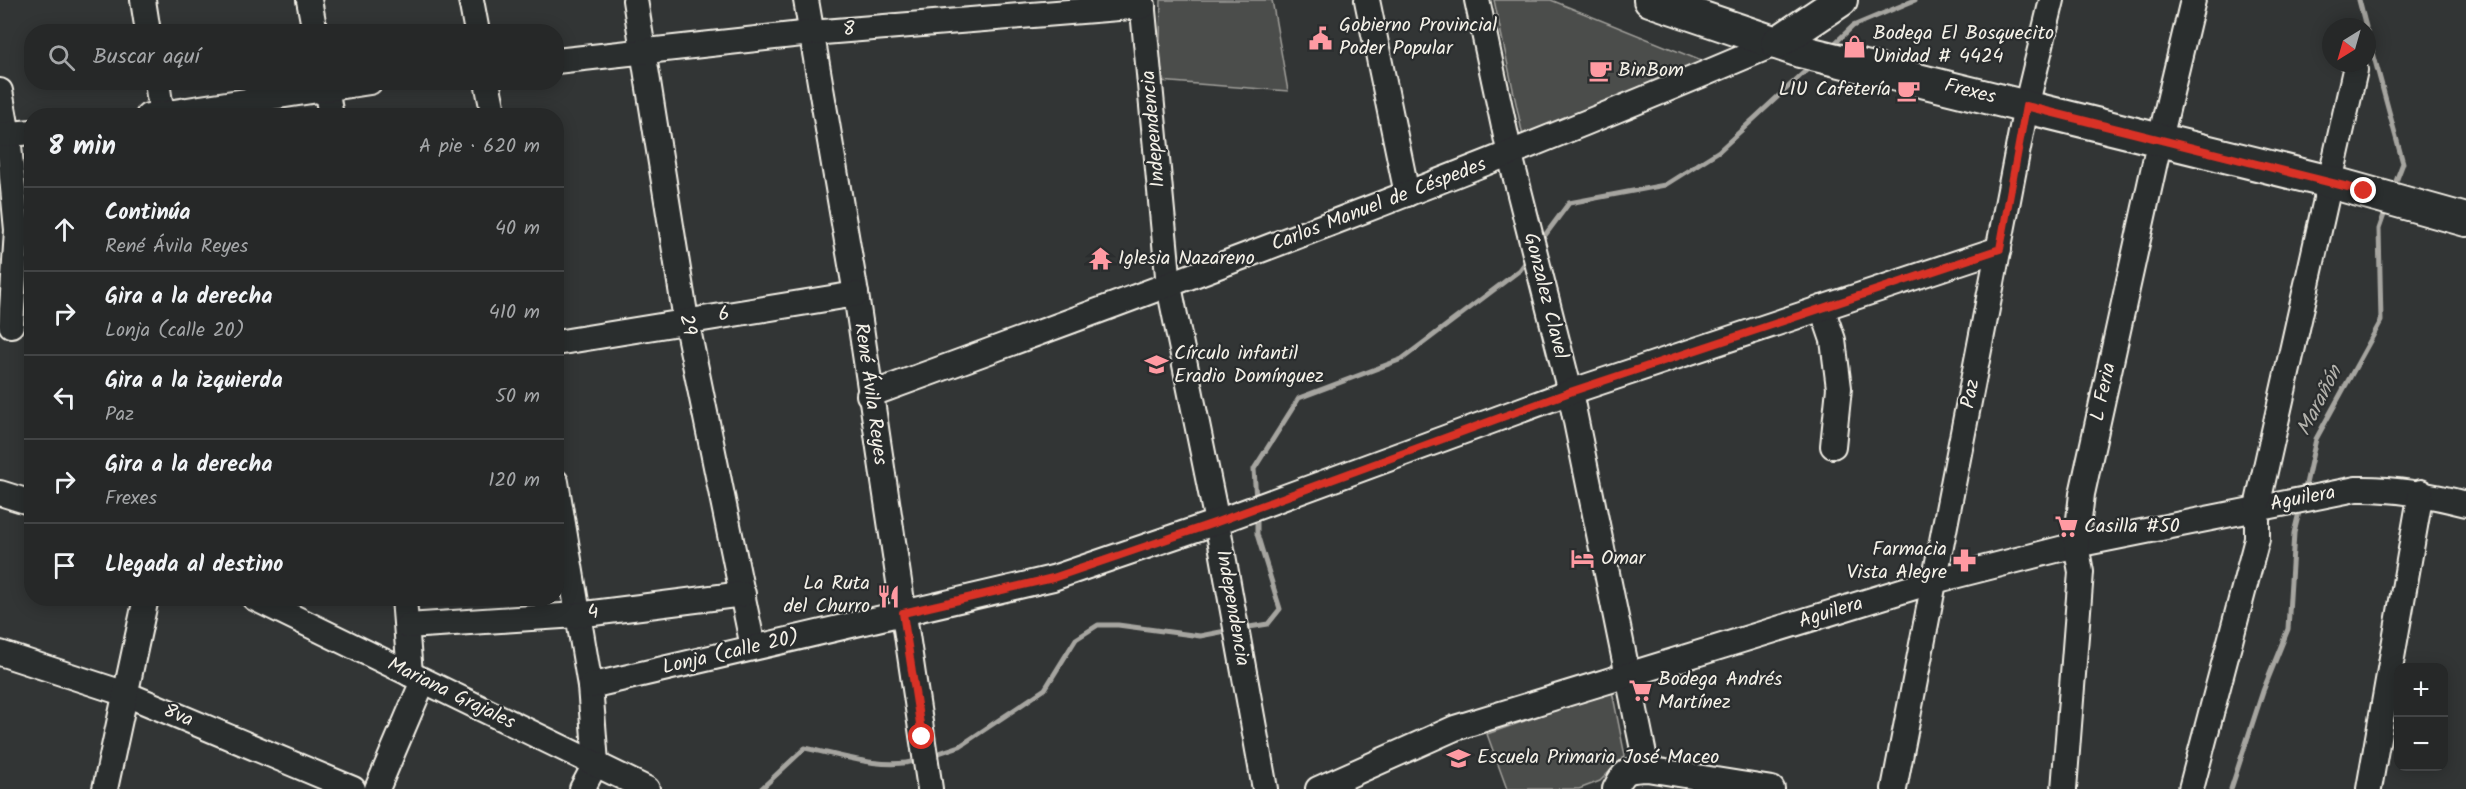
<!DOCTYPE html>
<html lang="es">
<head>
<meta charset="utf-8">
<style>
	:root { --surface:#262828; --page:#323434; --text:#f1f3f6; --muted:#a4a6a8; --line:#424445 }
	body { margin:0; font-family:Kalam,sans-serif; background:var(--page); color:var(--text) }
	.controls { position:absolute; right:18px; bottom:18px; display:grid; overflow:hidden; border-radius:12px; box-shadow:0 3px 15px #0003 }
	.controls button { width:54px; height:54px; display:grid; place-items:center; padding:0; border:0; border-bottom:2px solid var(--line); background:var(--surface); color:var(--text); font:30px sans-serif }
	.compass { position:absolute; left:2322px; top:18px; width:54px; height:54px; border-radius:50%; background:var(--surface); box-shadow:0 3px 15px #0003; rotate:217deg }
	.stop { position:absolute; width:18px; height:18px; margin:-14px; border:4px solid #d93025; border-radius:50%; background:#fff }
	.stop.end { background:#d93025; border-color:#fff; box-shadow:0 2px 6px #0008 }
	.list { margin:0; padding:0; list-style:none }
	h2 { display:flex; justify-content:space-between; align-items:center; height:78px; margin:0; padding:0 24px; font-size:26px }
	h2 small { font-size:20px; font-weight:400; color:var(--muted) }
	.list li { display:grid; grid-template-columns:39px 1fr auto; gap:18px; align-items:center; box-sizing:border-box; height:84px; padding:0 24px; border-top:2px solid var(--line) }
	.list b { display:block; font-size:22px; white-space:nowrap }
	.list p { margin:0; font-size:20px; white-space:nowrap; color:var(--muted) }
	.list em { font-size:20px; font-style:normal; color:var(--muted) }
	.icon { flex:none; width:33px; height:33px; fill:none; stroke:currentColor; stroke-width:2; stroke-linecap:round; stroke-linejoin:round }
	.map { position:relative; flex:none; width:2466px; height:789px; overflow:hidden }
	.search { position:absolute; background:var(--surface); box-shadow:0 3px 15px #0003; left:24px; top:24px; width:540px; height:66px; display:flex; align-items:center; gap:15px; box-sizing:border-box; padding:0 21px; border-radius:24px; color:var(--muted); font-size:22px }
	.panel { position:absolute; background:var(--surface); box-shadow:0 3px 15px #0003; left:24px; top:108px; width:540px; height:498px; border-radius:24px }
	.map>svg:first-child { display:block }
	.green { fill:#4b4d4c; stroke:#a09f9a; stroke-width:1.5 }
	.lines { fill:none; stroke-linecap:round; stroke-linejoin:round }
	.stream { stroke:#a6a5a0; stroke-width:5 }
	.minor-casing { stroke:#f4f1e8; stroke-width:28 }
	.major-casing { stroke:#f4f1e8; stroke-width:36 }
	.minor { stroke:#2a2d2e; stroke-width:24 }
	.major { stroke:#2a2d2e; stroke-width:32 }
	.route { stroke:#d93025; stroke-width:8 }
	.labels { text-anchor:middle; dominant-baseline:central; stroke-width:4.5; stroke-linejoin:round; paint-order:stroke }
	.poi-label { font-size:20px; fill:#f4f1e8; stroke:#2a2d2e; text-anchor:start }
	.street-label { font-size:20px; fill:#f4f1e8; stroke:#2a2d2e }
	.water-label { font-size:21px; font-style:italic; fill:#b3b2ac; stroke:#2a2d2e }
</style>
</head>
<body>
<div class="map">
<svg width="2466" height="789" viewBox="0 0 2466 789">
	<rect width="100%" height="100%" fill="#323535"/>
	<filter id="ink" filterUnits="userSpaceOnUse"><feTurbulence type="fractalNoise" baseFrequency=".0167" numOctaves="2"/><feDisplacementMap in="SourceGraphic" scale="12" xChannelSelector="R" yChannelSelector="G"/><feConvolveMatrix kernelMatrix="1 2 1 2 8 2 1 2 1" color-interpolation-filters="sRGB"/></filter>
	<g filter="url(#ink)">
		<g class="green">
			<path d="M1161,0H1272L1288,91L1159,81Z"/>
			<path d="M1494,0H1551L1709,64L1524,141Z"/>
			<path d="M1612,691L1625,756L1600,781L1579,789H1507L1487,734Z"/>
		</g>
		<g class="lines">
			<g class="stream">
				<path d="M2359,0L2366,27"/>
				<path d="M2367,31L2403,163L2393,189"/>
				<path d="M1831,47L1853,26L1915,0"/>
				<path d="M1540,242L1569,203L1665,185L1719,151L1811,66"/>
				<path d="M2304,493L2316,439L2381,321L2379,229L2386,209"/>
				<path d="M1256,500L1254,469L1299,398L1402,359L1520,270L1528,259"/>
				<path d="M1243,628L1268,624L1280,609L1257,534V516"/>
				<path d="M933,755L960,746L1045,689L1076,639L1098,625H1118L1200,636L1231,630"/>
				<path d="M761,789L805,748C838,755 886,771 918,760"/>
				<path d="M2231,789L2263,691L2288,629L2294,533L2300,508"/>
			</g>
			<defs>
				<g id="minor">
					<path d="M143,0L148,32"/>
					<path d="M309,0L315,32"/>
					<path d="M471,0L477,32"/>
					<path d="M635,0L686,320L753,647"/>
					<path d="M806,0L856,294L930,789"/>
					<path d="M1142,0L1169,286L1217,522L1265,789"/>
					<path d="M1367,0L1407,194"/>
					<path d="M1477,0L1510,155L1570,392L1647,769"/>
					<path d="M556,61L811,33L1143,6"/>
					<path d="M157,82L162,116"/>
					<path d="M325,82L331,116"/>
					<path d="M487,82L494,116"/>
					<path d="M0,91L8,135L17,230L11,325"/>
					<path d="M148,116L370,82"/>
					<path d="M0,135L32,132"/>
					<path d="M1822,308L1833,340L1839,388L1833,446"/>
					<path d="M556,343L856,294"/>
					<path d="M869,395C1174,284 1478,171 1777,43"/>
					<path d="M556,482L590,686L596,763L582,789"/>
					<path d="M0,493L32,503"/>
					<path d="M254,598L647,789"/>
					<path d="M404,598L410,674"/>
					<path d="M407,626L577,615L743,594"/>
					<path d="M0,653L126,694L353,789"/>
					<path d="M590,686L1053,578L1217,522L1570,392L1999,249"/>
					<path d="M105,789L146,598"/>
					<path d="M377,789L423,681"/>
					<path d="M1318,789L1455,728L1934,581L2076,545L2356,489C2394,488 2428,494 2466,504"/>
					<path d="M1615,789C1625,770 1626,770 1647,769L1772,789"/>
					<path d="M1894,789L2026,107L2052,0"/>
					<path d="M2064,789L2081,572L2076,545L2082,494L2160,139L2193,0"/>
					<path d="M2191,789L2257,539V507L2355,70"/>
					<path d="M2369,789L2421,492"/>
				</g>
				<g id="major">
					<path d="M1650,0L1800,51L2330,182L2466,220"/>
					<path d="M1777,43L1841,0"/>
				</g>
			</defs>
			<use href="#minor" class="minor-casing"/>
			<use href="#major" class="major-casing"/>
			<use href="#minor" class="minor"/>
			<use href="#major" class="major"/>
		</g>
	</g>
	<g class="lines" filter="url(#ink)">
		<path class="route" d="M922,737L903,613L1053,578L1217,522L1570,392L2000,249L2026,106L2364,191"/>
	</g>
	<defs>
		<symbol id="civic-bare" viewBox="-9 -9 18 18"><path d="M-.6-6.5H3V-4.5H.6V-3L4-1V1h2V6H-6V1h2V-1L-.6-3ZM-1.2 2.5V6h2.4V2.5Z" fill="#ff9aa2" stroke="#2a2d2e" stroke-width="2.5" paint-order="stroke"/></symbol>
		<symbol id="shop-bare" viewBox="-9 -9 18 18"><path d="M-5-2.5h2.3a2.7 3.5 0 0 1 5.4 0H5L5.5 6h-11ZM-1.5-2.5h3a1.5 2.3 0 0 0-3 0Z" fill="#ff9aa2" stroke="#2a2d2e" stroke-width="2.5" paint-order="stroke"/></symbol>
		<symbol id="cafe-bare" viewBox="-9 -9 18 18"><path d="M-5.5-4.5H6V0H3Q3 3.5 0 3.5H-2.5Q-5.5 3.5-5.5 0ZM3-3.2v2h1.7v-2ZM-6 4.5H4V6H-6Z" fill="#ff9aa2" stroke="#2a2d2e" stroke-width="2.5" paint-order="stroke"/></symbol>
		<symbol id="temple-bare" viewBox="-9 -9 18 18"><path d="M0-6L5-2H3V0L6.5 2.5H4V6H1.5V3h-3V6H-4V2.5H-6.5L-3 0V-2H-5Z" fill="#ff9aa2" stroke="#2a2d2e" stroke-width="2.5" paint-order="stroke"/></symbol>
		<symbol id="school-bare" viewBox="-9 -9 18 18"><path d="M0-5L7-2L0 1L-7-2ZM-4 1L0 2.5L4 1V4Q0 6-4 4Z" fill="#ff9aa2" stroke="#2a2d2e" stroke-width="2.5" paint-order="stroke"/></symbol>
		<symbol id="supermarket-bare" viewBox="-9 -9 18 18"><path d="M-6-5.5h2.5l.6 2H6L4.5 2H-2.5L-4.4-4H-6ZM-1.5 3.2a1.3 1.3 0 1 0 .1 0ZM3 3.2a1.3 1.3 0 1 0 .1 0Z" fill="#ff9aa2" stroke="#2a2d2e" stroke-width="2.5" paint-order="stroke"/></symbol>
		<symbol id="hotel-bare" viewBox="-9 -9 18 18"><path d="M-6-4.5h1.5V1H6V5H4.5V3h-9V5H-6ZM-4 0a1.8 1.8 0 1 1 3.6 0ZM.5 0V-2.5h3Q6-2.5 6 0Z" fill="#ff9aa2" stroke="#2a2d2e" stroke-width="2.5" paint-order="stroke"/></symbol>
		<symbol id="pharmacy-bare" viewBox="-9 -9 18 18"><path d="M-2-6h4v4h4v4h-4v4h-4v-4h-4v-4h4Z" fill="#ff9aa2" stroke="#2a2d2e" stroke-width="2.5" paint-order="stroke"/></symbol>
		<symbol id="restaurant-bare" viewBox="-9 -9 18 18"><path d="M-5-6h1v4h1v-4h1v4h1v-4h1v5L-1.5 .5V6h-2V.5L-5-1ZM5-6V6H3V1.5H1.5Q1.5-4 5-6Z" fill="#ff9aa2" stroke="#2a2d2e" stroke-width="2.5" paint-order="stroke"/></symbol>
	</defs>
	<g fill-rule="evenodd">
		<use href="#civic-bare" x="1304" y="22" width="33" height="33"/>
		<use href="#shop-bare" x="1838" y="30" width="33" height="33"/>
		<use href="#cafe-bare" x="1584" y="54" width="33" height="33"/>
		<use href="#cafe-bare" x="1892" y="74" width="33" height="33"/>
		<use href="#temple-bare" x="1084" y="242" width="33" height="33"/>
		<use href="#school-bare" x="1140" y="348" width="33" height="33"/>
		<use href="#supermarket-bare" x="2050" y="510" width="33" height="33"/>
		<use href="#hotel-bare" x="1566" y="542" width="33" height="33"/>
		<use href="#pharmacy-bare" x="1948" y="544" width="33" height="33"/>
		<use href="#restaurant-bare" x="872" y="580" width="33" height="33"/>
		<use href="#supermarket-bare" x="1624" y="674" width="33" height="33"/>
		<use href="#school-bare" x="1442" y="742" width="33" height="33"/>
	</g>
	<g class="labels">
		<g class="poi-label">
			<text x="1339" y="26">Gobierno Provincial<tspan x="1339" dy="23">Poder Popular</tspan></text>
			<text x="1873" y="34">Bodega El Bosquecito<tspan x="1873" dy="23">Unidad # 4424</tspan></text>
			<text x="1618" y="71">BinBom</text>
			<text x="1891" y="90" text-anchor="end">LIU Cafetería</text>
			<text x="1118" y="259">Iglesia Nazareno</text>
			<text x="1174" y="354">Círculo infantil<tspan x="1174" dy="23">Eradio Domínguez</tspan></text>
			<text x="2084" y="527">Casilla #50</text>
			<text x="1947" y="550" text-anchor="end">Farmacia<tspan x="1947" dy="23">Vista Alegre</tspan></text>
			<text x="1601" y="559">Omar</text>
			<text x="870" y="584" text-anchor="end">La Ruta<tspan x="870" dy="23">del Churro</tspan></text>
			<text x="1658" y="680">Bodega Andrés<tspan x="1658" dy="23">Martínez</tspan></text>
			<text x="1477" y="758">Escuela Primaria José Maceo</text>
		</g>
		<g class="street-label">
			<text transform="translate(849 30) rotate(-5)">8</text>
			<text transform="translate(1970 92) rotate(14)">Frexes</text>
			<text transform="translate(1154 129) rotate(-95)">Independencia</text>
			<text transform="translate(1379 205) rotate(-21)">Carlos Manuel de Céspedes</text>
			<text transform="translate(1545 296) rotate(76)">Gonzalez Clavel</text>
			<text transform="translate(724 315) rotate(-9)">6</text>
			<text transform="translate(687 325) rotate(79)">29</text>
			<text transform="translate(2104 392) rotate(-78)">L Feria</text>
			<text transform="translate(870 394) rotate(82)">René Ávila Reyes</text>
			<text transform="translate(1971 394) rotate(-79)">Paz</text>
			<text transform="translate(2303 499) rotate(-11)">Aguilera</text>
			<text transform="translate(1232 608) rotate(80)">Independencia</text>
			<text transform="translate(593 613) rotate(-7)">4</text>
			<text transform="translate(1831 613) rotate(-17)">Aguilera</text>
			<text transform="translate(731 653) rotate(-13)">Lonja (calle 20)</text>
			<text transform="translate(451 694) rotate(26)">Mariana Grajales</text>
			<text transform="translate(178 716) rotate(23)">8va</text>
		</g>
		<g class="water-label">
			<text transform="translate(2320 401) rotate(-63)">Marañón</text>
		</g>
	</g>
</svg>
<div class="controls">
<button>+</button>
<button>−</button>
</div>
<svg class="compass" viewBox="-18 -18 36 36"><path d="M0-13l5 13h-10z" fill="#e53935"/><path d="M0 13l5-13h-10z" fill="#a4a6a8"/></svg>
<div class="stop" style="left:922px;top:737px"></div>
<div class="stop end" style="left:2364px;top:191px"></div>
<div class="search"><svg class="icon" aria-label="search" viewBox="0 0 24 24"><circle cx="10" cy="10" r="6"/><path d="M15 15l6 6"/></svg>Buscar aquí</div>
<section class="panel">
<h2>8 min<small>A pie · 620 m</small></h2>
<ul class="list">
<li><svg class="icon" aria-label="ahead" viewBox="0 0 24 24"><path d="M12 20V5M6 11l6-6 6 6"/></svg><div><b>Continúa</b><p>René Ávila Reyes</p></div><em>40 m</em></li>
<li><svg class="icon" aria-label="right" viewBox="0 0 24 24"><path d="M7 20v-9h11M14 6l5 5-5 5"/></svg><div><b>Gira a la derecha</b><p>Lonja (calle 20)</p></div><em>410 m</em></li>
<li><svg class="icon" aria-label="left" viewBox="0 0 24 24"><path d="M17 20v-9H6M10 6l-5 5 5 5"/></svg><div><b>Gira a la izquierda</b><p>Paz</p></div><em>50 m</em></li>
<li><svg class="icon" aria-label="right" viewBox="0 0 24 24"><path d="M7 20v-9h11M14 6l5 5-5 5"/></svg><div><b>Gira a la derecha</b><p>Frexes</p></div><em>120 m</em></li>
<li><svg class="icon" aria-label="arrive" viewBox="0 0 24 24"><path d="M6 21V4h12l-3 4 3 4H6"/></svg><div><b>Llegada al destino</b></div></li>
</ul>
</section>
</div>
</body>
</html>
